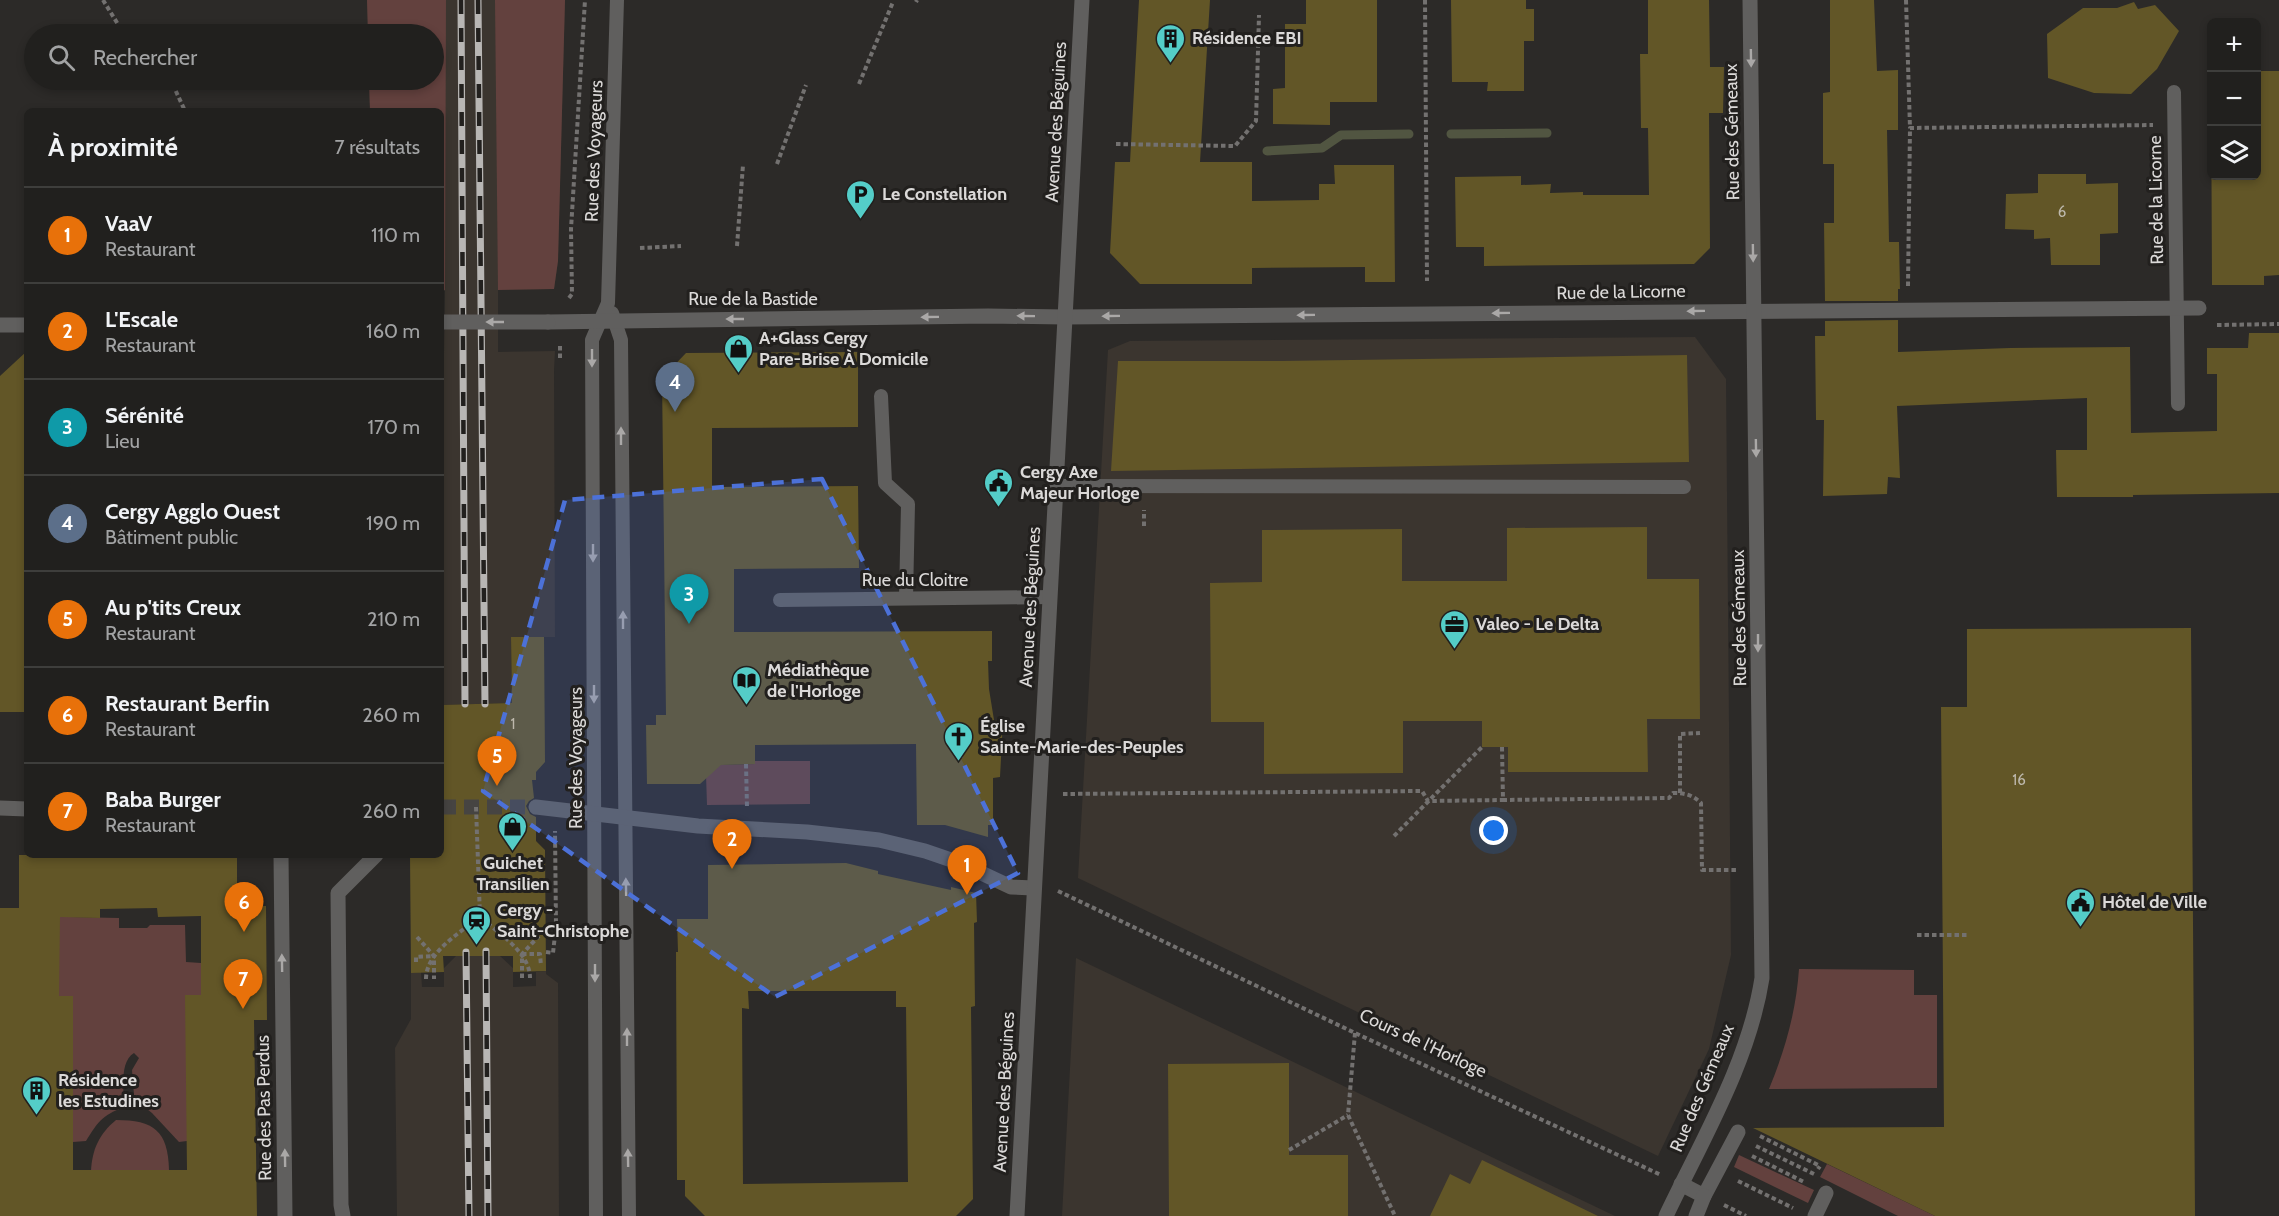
<!DOCTYPE html>
<html lang="fr">
<head>
<meta charset="utf-8">
<style>
	:root { --surface:#21201e; --page:#292827; --text:#f1f3f6; --muted:#a2a3a4; --line:#3e3e3c; --accent:#ea580c }
	body { margin:0; font-family:Cabin,sans-serif; background:var(--page); color:var(--text) }
	.controls { position:absolute; right:18px; top:18px; display:grid; overflow:hidden; border-radius:9px; box-shadow:0 3px 9px #0003 }
	.controls button { width:54px; height:54px; display:grid; place-items:center; padding:0; border:0; border-bottom:2px solid var(--line); background:var(--surface); color:var(--text); font:30px sans-serif }
	.you { position:absolute; left:1494px; top:831px; width:21px; height:21px; margin:-15px; border:4px solid #fff; border-radius:50%; background:#1a73e8; box-shadow:0 0 0 9px #1a73e833 }
	.badge { display:grid; place-items:center; width:39px; height:39px; border-radius:50%; background:var(--accent); color:#fff; font-size:20px; font-weight:700 }
	.pin { position:absolute; translate:-50% -50px; filter:drop-shadow(0 2px 3px #0008) }
	.pin::after { content:''; position:absolute; top:32px; width:21px; height:18px; background:inherit; clip-path:polygon(0 0,100% 0,50% 100%) }
	.list { margin:0; padding:0; list-style:none }
	h2 { display:flex; justify-content:space-between; align-items:center; height:78px; margin:0; padding:0 24px; font-size:26px }
	h2 small { font-size:20px; font-weight:400; color:var(--muted) }
	.list li { display:grid; grid-template-columns:39px 1fr auto; gap:18px; align-items:center; box-sizing:border-box; height:96px; padding:0 24px; border-top:2px solid var(--line) }
	.list b { display:block; font-size:22px; white-space:nowrap }
	.list p { margin:0; font-size:20px; white-space:nowrap; color:var(--muted) }
	.list em { font-size:20px; font-style:normal; color:var(--muted) }
	.icon { flex:none; width:33px; height:33px; fill:none; stroke:currentColor; stroke-width:2; stroke-linecap:round; stroke-linejoin:round }
	.map { position:relative; flex:none; width:2279px; height:1216px; overflow:hidden }
	.search { position:absolute; background:var(--surface); box-shadow:0 3px 9px #0003; left:24px; top:24px; width:420px; height:66px; display:flex; align-items:center; gap:15px; box-sizing:border-box; padding:0 21px; border-radius:33px; color:var(--muted); font-size:22px }
	.panel { position:absolute; background:var(--surface); box-shadow:0 3px 9px #0003; left:24px; top:108px; width:420px; height:750px; border-radius:9px }
	.map>svg:first-child { display:block }
	.built { fill:#3b352f }
	.green { fill:#63413e }
	.lines { fill:none; stroke-linecap:round; stroke-linejoin:round }
	.stream { stroke:#515541; stroke-width:9 }
	.building { fill:#625627; fill-rule:evenodd }
	.pedestrian-tunnel { stroke:#464442; stroke-width:15; stroke-dasharray:15 8; stroke-linecap:butt }
	.path { stroke:#737170; stroke-width:4; stroke-dasharray:4.5 3; stroke-linecap:butt }
	.service { stroke:#605f5e; stroke-width:14 }
	.pedestrian { stroke:#605f5e; stroke-width:15 }
	.minor { stroke:#605f5e; stroke-width:15 }
	.tertiary { stroke:#605f5e; stroke-width:15 }
	.rail-casing { stroke:#b8b6b4; stroke-width:7 }
	.rail { stroke:#22201e; stroke-width:4.5; stroke-dasharray:14; stroke-linecap:butt }
	.minor-bridge { stroke:#605f5e; stroke-width:15 }
	.oneway { fill:#aaa8a7 }
	.marked { fill:#4c71d8; fill-opacity:0.2; stroke:#4c71d8; stroke-width:4.5; stroke-dasharray:12 8; stroke-linejoin:round }
	.labels { text-anchor:middle; dominant-baseline:central; stroke-width:6; stroke-linejoin:round; paint-order:stroke }
	.number-label { font-size:15px; fill:#bdb8ac }
	.poi-label { font-size:18px; font-weight:bold; fill:#dbd9d8; stroke:#22201e; text-anchor:start }
	.street-label { font-size:18px; fill:#dbd9d8; stroke:#22201e }
</style>
</head>
<body>
<div class="map">
<svg width="2279" height="1216" viewBox="0 0 2279 1216">
	<rect width="100%" height="100%" fill="#2c2a28"/>
	<g class="built">
		<path d="M367,0H565L558,261L554,289L498,290V352L555,351L554,370L555,637H511L512,703L441,705V353H444L445,291L441,290V111H370L369,80H434V34H368Z"/>
		<path d="M1695,337L1726,379L1731,955L1709,1049L1658,1156L1078,878L1108,350L1130,341Z"/>
		<path d="M456,956H500L513,968V987L536,986V972L546,971V974L558,983L559,1216H397L395,1048L411,1019V973L421,972L422,987H444V968Z"/>
		<path d="M1076,958L1615,1216H1062Z"/>
	</g>
	<g class="green">
		<path d="M367,0H446L445,290H441V111H370L369,80H434V34H368Z"/>
		<path d="M495,0H565L558,261L554,289L498,290Z"/>
		<path d="M755,761H810V804L707,805L706,775L716,765L754,764Z"/>
		<path d="M56,910L70,917L119,918V928H147L150,925H185L186,962L201,963V995L187,1141L179,1142L152,1113L147,1109L135,1107L132,1070L139,1058L134,1053C119,1062 124,1091 124,1107C101,1116 98,1122 86,1141L73,1142V997L59,996Z"/>
		<path d="M1799,969L1914,970V995H1937V1088L1769,1089C1785,1050 1796,1012 1799,969Z"/>
		<path d="M116,1120C154,1120 168,1131 169,1170L91,1171C92,1150 99,1134 116,1120Z"/>
		<path d="M1739,1155L1814,1190L1808,1203L1734,1167Z"/>
		<path d="M1827,1164L1935,1216H1898L1820,1177Z"/>
	</g>
	<g class="lines">
		<g class="stream">
			<path d="M1451,134L1547,133"/>
			<path d="M1267,151L1322,148L1341,135L1409,134"/>
		</g>
	</g>
	<g class="building">
		<path d="M1139,0H1210L1200,162H1252V201L1319,200V184H1335L1334,165H1394L1395,282H1365V267L1252,268V284H1140L1110,253L1115,162H1130Z"/>
		<path d="M1306,0H1377V102H1330V125L1273,124V89L1285,88V24H1306Z"/>
		<path d="M1451,0H1526V9H1534V41H1524V91H1487L1488,82H1452Z"/>
		<path d="M1648,0H1709L1710,67H1724L1723,113H1709L1710,248L1694,264L1484,266V247H1456L1455,177L1521,176V185L1551,184L1550,193L1583,192V195H1649L1648,128H1641L1640,54H1648Z"/>
		<path d="M1830,0H1874L1877,71L1898,70V130H1887L1889,242H1899L1900,289H1898V301H1825L1824,223H1834V164H1823V93L1830,92Z"/>
		<path d="M2134,2L2138,9L2155,5L2179,31L2157,69L2131,94L2094,93L2048,78L2047,34L2083,8H2117Z"/>
		<path d="M2211,71V176H2256V71H2279V275L2264,276V285H2212Z"/>
		<path d="M2038,174H2086V184L2118,183V233L2100,234V265H2051L2050,238L2034,239V230L2005,229L2006,194L2038,193Z"/>
		<path d="M1898,320V352L2010,348L2130,347L2131,433L2217,431V374H2207V348H2248L2249,333H2279V493L2133,495V497H2057L2056,450H2087V398L1897,406L1900,478L1888,477L1887,494L1823,496L1824,420H1816L1815,336H1825V321Z"/>
		<path d="M27,351V712H0V376Z"/>
		<path d="M858,352V427L712,428V487L858,486L859,568L734,569V632L992,631V661H988L989,689L994,720H1003L1000,777L993,778V825H988V837L945,825H917L916,744L755,745V764L721,765L700,784H647L646,725H656V715H666L662,378L686,353Z"/>
		<path d="M1687,355L1689,462L1111,471L1118,361H1281Z"/>
		<path d="M1647,527V579H1699L1700,719H1647L1648,772H1508V747H1482V721H1403V773L1264,774V722H1211L1210,583L1262,582V530L1402,529V581H1507V528Z"/>
		<path d="M2191,628L2195,1216H1935L1753,1128L1944,1127L1941,707H1967V629Z"/>
		<path d="M511,637H544L545,762L536,772V780H532L534,798L529,801L526,806L530,814L536,817V841L545,850L546,971L513,972V956H443L444,972L411,973L410,855H441V705L512,703Z"/>
		<path d="M19,855H237V906H266L267,1020H254L257,1216H0V908H19ZM157,908L158,917L201,916V995H185L187,1170H73V996H59L60,917L100,918V909Z"/>
		<path d="M846,863L878,871V874L951,890V887L976,893L977,922L974,923L975,1006L971,1007L973,1199L956,1216H705L685,1196V1180H677L676,952H678L677,919H708V865ZM748,991H896V1007H906L908,1182L743,1184L742,1008L749,1009Z"/>
		<path d="M1289,1063V1155H1348V1216H1169L1168,1064Z"/>
		<path d="M1482,1160L1598,1216H1430L1450,1174L1470,1184Z"/>
	</g>
	<g class="lines">
		<path class="pedestrian-tunnel" d="M441,807H536"/>
		<g class="path">
			<path d="M103,0L124,34"/>
			<path d="M1425,0L1427,281"/>
			<path d="M1906,0L1910,128"/>
			<path d="M916,2L917,0"/>
			<path d="M166,80L174,87L185,111"/>
			<path d="M859,84L893,2"/>
			<path d="M1116,144L1235,146L1256,121L1259,15"/>
			<path d="M777,164L806,85"/>
			<path d="M737,246L743,165"/>
			<path d="M640,248L681,246"/>
			<path d="M1908,286L1910,128L2153,125"/>
			<path d="M569,298L572,294L571,229L585,0"/>
			<path d="M2217,325L2279,324"/>
			<path d="M560,346V360"/>
			<path d="M1144,526V510"/>
			<path d="M1502,747L1503,800L1669,798L1673,793C1685,793 1693,795 1701,803L1702,870H1737"/>
			<path d="M746,764L747,807"/>
			<path d="M1680,793V734L1700,733"/>
			<path d="M1063,794L1422,791L1428,801L1503,800"/>
			<path d="M476,807L480,917C498,933 530,952 530,978"/>
			<path d="M1394,836L1482,747"/>
			<path d="M1058,891L1355,1033L1661,1175"/>
			<path d="M1917,935H1969"/>
			<path d="M417,937L434,956V979"/>
			<path d="M546,952L553,953L556,926L555,831"/>
			<path d="M522,954H540L541,966"/>
			<path d="M416,962V957L433,956"/>
			<path d="M522,978V954L539,936"/>
			<path d="M426,979C426,952 461,932 480,917"/>
			<path d="M1355,1033L1348,1115L1395,1216"/>
			<path d="M1760,1136L1820,1166L1818,1169"/>
			<path d="M1756,1146L1814,1174"/>
			<path d="M1289,1150L1348,1115"/>
			<path d="M1752,1156L1804,1182"/>
			<path d="M1738,1181L1793,1208"/>
			<path d="M1724,1205L1746,1216"/>
		</g>
		<g class="service">
			<path d="M2174,92L2178,404"/>
			<path d="M612,313L621,340L629,1216"/>
			<path d="M881,396L885,483L908,504L906,598"/>
			<path d="M1056,486L1684,487"/>
			<path d="M780,600L1050,597"/>
			<path d="M596,1216L592,340L608,303L617,0"/>
		</g>
		<g class="pedestrian">
			<path d="M536,807L698,826L807,832L879,840L925,851L960,863L1011,887L1034,888"/>
			<path d="M0,808L27,809"/>
			<path d="M1681,1184L1704,1196L1738,1132"/>
			<path d="M343,1216L341,1205L338,893L376,855"/>
			<path d="M1696,1216L1704,1196"/>
			<path d="M1815,1216L1826,1193"/>
		</g>
		<g class="minor">
			<path d="M548,322L988,316L1065,317L2199,308"/>
			<path d="M0,325H27"/>
			<path d="M281,855L285,1216"/>
			<path d="M1666,1216C1702,1140 1749,1062 1762,978L1750,0"/>
		</g>
		<path class="tertiary" d="M1017,1216L1082,0"/>
		<defs>
			<g id="rail">
				<path d="M461,0L465,704"/>
				<path d="M478,0L485,704"/>
				<path d="M486,951L488,1216"/>
				<path d="M466,952L469,1216"/>
			</g>
		</defs>
		<use href="#rail" class="rail-casing"/>
		<use href="#rail" class="rail"/>
		<path class="minor-bridge" d="M441,322H548"/>
	</g>
	<defs><path id="oneway-solid" d="M-6-.8H1V-3.2L6.5 0L1 3.2V.8H-6Z" transform="scale(1.5)"/></defs>
	<g class="oneway">
		<use href="#oneway-solid" transform="translate(1751 58) rotate(89)"/>
		<use href="#oneway-solid" transform="translate(1753 253) rotate(89)"/>
		<use href="#oneway-solid" transform="translate(1696 311) rotate(179)"/>
		<use href="#oneway-solid" transform="translate(1501 313) rotate(179)"/>
		<use href="#oneway-solid" transform="translate(1306 315) rotate(179)"/>
		<use href="#oneway-solid" transform="translate(1026 316) rotate(-179)"/>
		<use href="#oneway-solid" transform="translate(1111 316) rotate(179)"/>
		<use href="#oneway-solid" transform="translate(930 317) rotate(179)"/>
		<use href="#oneway-solid" transform="translate(735 319) rotate(180)"/>
		<use href="#oneway-solid" transform="translate(495 322) rotate(180)"/>
		<use href="#oneway-solid" transform="translate(592 358) rotate(90)"/>
		<use href="#oneway-solid" transform="translate(621 436) rotate(-90)"/>
		<use href="#oneway-solid" transform="translate(1756 448) rotate(89)"/>
		<use href="#oneway-solid" transform="translate(593 553) rotate(90)"/>
		<use href="#oneway-solid" transform="translate(623 620) rotate(-90)"/>
		<use href="#oneway-solid" transform="translate(1758 643) rotate(90)"/>
		<use href="#oneway-solid" transform="translate(594 694) rotate(90)"/>
		<use href="#oneway-solid" transform="translate(626 887) rotate(-91)"/>
		<use href="#oneway-solid" transform="translate(282 963) rotate(-91)"/>
		<use href="#oneway-solid" transform="translate(595 973) rotate(90)"/>
		<use href="#oneway-solid" transform="translate(627 1037) rotate(-90)"/>
		<use href="#oneway-solid" transform="translate(285 1158) rotate(-91)"/>
		<use href="#oneway-solid" transform="translate(628 1158) rotate(-91)"/>
	</g>
	<path class="marked" d="M822,479L1018,873L775,997L483,791L565,500Z"/>
	<defs>
		<symbol id="building-pin" viewBox="-11 -11 22 30"><path d="M0 17L-7.5 6A9.5 9.5 0 1 1 7.5 6Z" fill="#54cdc8" stroke="#22201e"/><path d="M-4-6H4V6H1V3H-1V6H-4ZM-2.5-4.3h1.7v1.8h-1.7ZM.8-4.3h1.7v1.8H.8ZM-2.5-1h1.7V.8h-1.7ZM.8-1h1.7V.8H.8Z" fill="#111"/></symbol>
		<symbol id="parking-pin" viewBox="-11 -11 22 30"><path d="M0 17L-7.5 6A9.5 9.5 0 1 1 7.5 6Z" fill="#54cdc8" stroke="#22201e"/><path d="M-3.5-5.5H1a3.5 3.5 0 0 1 0 7H-1V5.5H-3.5ZM-1-3.4V-.6H.8a1.4 1.4 0 0 0 0-2.8Z" fill="#111"/></symbol>
		<symbol id="shop-pin" viewBox="-11 -11 22 30"><path d="M0 17L-7.5 6A9.5 9.5 0 1 1 7.5 6Z" fill="#54cdc8" stroke="#22201e"/><path d="M-5-2.5h2.3a2.7 3.5 0 0 1 5.4 0H5L5.5 6h-11ZM-1.5-2.5h3a1.5 2.3 0 0 0-3 0Z" fill="#111"/></symbol>
		<symbol id="civic-pin" viewBox="-11 -11 22 30"><path d="M0 17L-7.5 6A9.5 9.5 0 1 1 7.5 6Z" fill="#54cdc8" stroke="#22201e"/><path d="M-.6-6.5H3V-4.5H.6V-3L4-1V1h2V6H-6V1h2V-1L-.6-3ZM-1.2 2.5V6h2.4V2.5Z" fill="#111"/></symbol>
		<symbol id="office-pin" viewBox="-11 -11 22 30"><path d="M0 17L-7.5 6A9.5 9.5 0 1 1 7.5 6Z" fill="#54cdc8" stroke="#22201e"/><path d="M-6-3h4V-5.5h4V-3h4V5H-6ZM-1-4.5V-3h2v-1.5ZM-6 0V1H6V0Z" fill="#111"/></symbol>
		<symbol id="library-pin" viewBox="-11 -11 22 30"><path d="M0 17L-7.5 6A9.5 9.5 0 1 1 7.5 6Z" fill="#54cdc8" stroke="#22201e"/><path d="M-6-4Q-3-5.5-.7-3.5V5Q-3 3-6 4ZM6-4Q3-5.5 .7-3.5V5Q3 3 6 4Z" fill="#111"/></symbol>
		<symbol id="church-pin" viewBox="-11 -11 22 30"><path d="M0 17L-7.5 6A9.5 9.5 0 1 1 7.5 6Z" fill="#54cdc8" stroke="#22201e"/><path d="M-1.2-6h2.4v3.5h3.3v2.4h-3.3V6h-2.4V-.1h-3.3v-2.4h3.3Z" fill="#111"/></symbol>
		<symbol id="station-pin" viewBox="-11 -11 22 30"><path d="M0 17L-7.5 6A9.5 9.5 0 1 1 7.5 6Z" fill="#54cdc8" stroke="#22201e"/><path d="M-3-6H3Q5-6 5-4V2Q5 4 3 4L4.5 6H3L1.5 4h-3L-3 6H-4.5L-3 4Q-5 4-5 2V-4Q-5-6-3-6ZM-3.5-4v3h7v-3ZM-3.5 1v1.5H-2V1ZM2 1v1.5H3.5V1Z" fill="#111"/></symbol>
	</defs>
	<g fill-rule="evenodd">
		<use href="#building-pin" x="1154" y="22" width="33" height="45"/>
		<use href="#parking-pin" x="844" y="178" width="33" height="45"/>
		<use href="#shop-pin" x="722" y="332" width="33" height="45"/>
		<use href="#civic-pin" x="982" y="466" width="33" height="45"/>
		<use href="#office-pin" x="1438" y="608" width="33" height="45"/>
		<use href="#library-pin" x="730" y="664" width="33" height="45"/>
		<use href="#church-pin" x="942" y="720" width="33" height="45"/>
		<use href="#shop-pin" x="496" y="810" width="33" height="45"/>
		<use href="#civic-pin" x="2064" y="886" width="33" height="45"/>
		<use href="#station-pin" x="460" y="904" width="33" height="45"/>
		<use href="#building-pin" x="20" y="1074" width="33" height="45"/>
	</g>
	<g class="labels">
		<g class="number-label">
			<text x="2062" y="212">6</text>
			<text x="513" y="724">1</text>
			<text x="2019" y="780">16</text>
		</g>
		<g class="poi-label">
			<text x="1192" y="38">Résidence EBI</text>
			<text x="882" y="194">Le Constellation</text>
			<text x="759" y="338">A+Glass Cergy<tspan x="759" dy="21">Pare-Brise À Domicile</tspan></text>
			<text x="1020" y="472">Cergy Axe<tspan x="1020" dy="21">Majeur Horloge</tspan></text>
			<text x="1476" y="624">Valeo - Le Delta</text>
			<text x="767" y="670">Médiathèque<tspan x="767" dy="21">de l'Horloge</tspan></text>
			<text x="980" y="726">Église<tspan x="980" dy="21">Sainte-Marie-des-Peuples</tspan></text>
			<text x="513" y="863" text-anchor="middle">Guichet<tspan x="513" dy="21">Transilien</tspan></text>
			<text x="2102" y="902">Hôtel de Ville</text>
			<text x="497" y="910">Cergy -<tspan x="497" dy="21">Saint-Christophe</tspan></text>
			<text x="58" y="1080">Résidence<tspan x="58" dy="21">les Estudines</tspan></text>
		</g>
		<g class="street-label">
			<text transform="translate(1056 122) rotate(-87)">Avenue des Béguines</text>
			<text transform="translate(1732 132) rotate(-91)">Rue des Gémeaux</text>
			<text transform="translate(594 151) rotate(-88)">Rue des Voyageurs</text>
			<text transform="translate(2156 200) rotate(-91)">Rue de la Licorne</text>
			<text transform="translate(1621 292) rotate(-1)">Rue de la Licorne</text>
			<text x="753" y="299">Rue de la Bastide</text>
			<text x="915" y="580">Rue du Cloitre</text>
			<text transform="translate(1030 607) rotate(-87)">Avenue des Béguines</text>
			<text transform="translate(1739 618) rotate(-91)">Rue des Gémeaux</text>
			<text transform="translate(576 758) rotate(-90)">Rue des Voyageurs</text>
			<text transform="translate(1423 1043) rotate(25)">Cours de l'Horloge</text>
			<text transform="translate(1702 1088) rotate(-67)">Rue des Gémeaux</text>
			<text transform="translate(1004 1092) rotate(-87)">Avenue des Béguines</text>
			<text transform="translate(264 1108) rotate(-91)">Rue des Pas Perdus</text>
		</g>
	</g>
</svg>
<div class="controls">
<button>+</button>
<button>−</button>
<button><svg class="icon" aria-label="layers" viewBox="0 0 24 24"><path d="M12 4l9 5-9 5-9-5zM3 14l9 5 9-5"/></svg></button>
</div>
<div class="you"></div>
<div class="pin badge" style="left:967px;top:895px;background:#e8710a">1</div>
<div class="pin badge" style="left:732px;top:869px;background:#e8710a">2</div>
<div class="pin badge" style="left:689px;top:624px;background:#0f9aa8">3</div>
<div class="pin badge" style="left:675px;top:412px;background:#5c6f8a">4</div>
<div class="pin badge" style="left:497px;top:786px;background:#e8710a">5</div>
<div class="pin badge" style="left:244px;top:932px;background:#e8710a">6</div>
<div class="pin badge" style="left:243px;top:1009px;background:#e8710a">7</div>
<div class="search"><svg class="icon" aria-label="search" viewBox="0 0 24 24"><circle cx="10" cy="10" r="6"/><path d="M15 15l6 6"/></svg>Rechercher</div>
<section class="panel">
<h2>À proximité<small>7 résultats</small></h2>
<ul class="list">
<li><span class="badge" style="background:#e8710a">1</span><div><b>VaaV</b><p>Restaurant</p></div><em>110 m</em></li>
<li><span class="badge" style="background:#e8710a">2</span><div><b>L'Escale</b><p>Restaurant</p></div><em>160 m</em></li>
<li><span class="badge" style="background:#0f9aa8">3</span><div><b>Sérénité</b><p>Lieu</p></div><em>170 m</em></li>
<li><span class="badge" style="background:#5c6f8a">4</span><div><b>Cergy Agglo Ouest</b><p>Bâtiment public</p></div><em>190 m</em></li>
<li><span class="badge" style="background:#e8710a">5</span><div><b>Au p'tits Creux</b><p>Restaurant</p></div><em>210 m</em></li>
<li><span class="badge" style="background:#e8710a">6</span><div><b>Restaurant Berfin</b><p>Restaurant</p></div><em>260 m</em></li>
<li><span class="badge" style="background:#e8710a">7</span><div><b>Baba Burger</b><p>Restaurant</p></div><em>260 m</em></li>
</ul>
</section>
</div>
</body>
</html>
